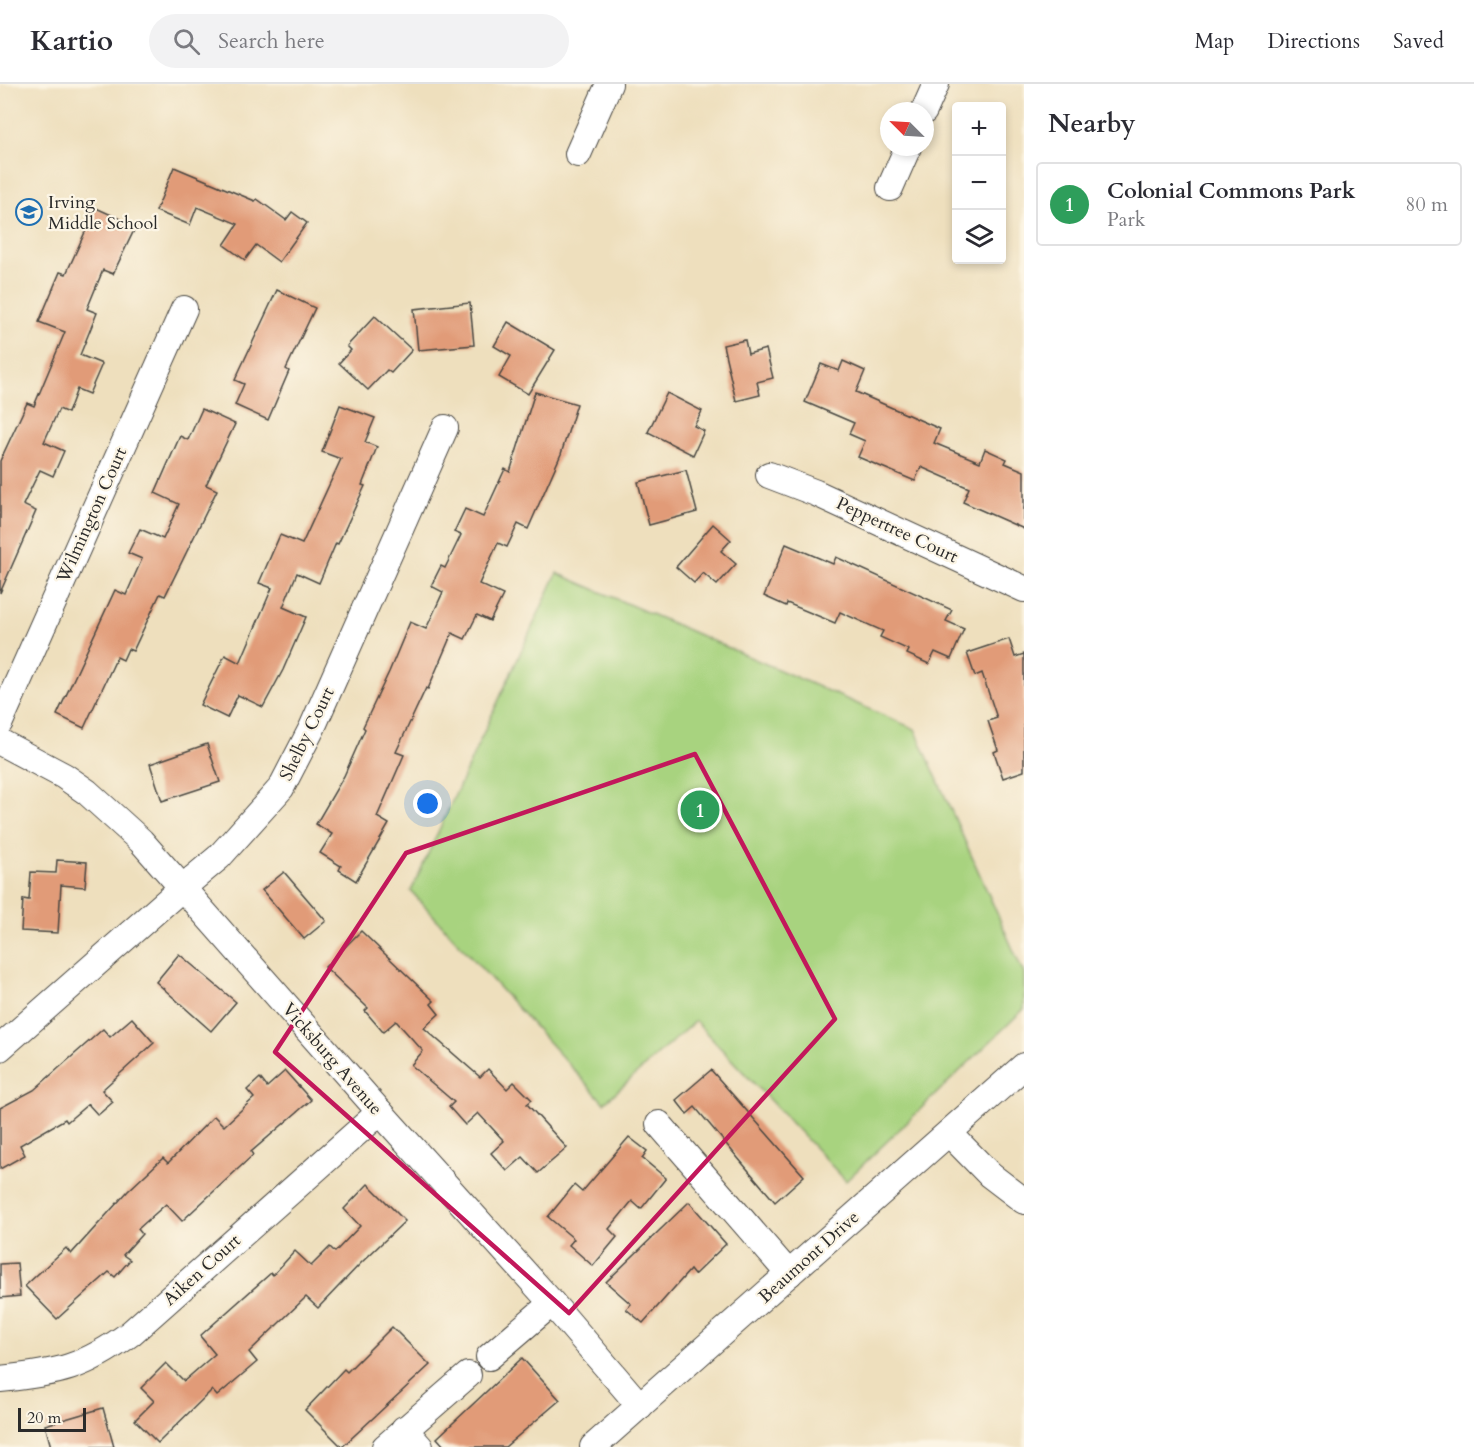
<!DOCTYPE html>
<html lang="en">
<head>
<meta charset="utf-8">
<style>
	:root { --surface:#fff; --page:#f2f2f3; --text:#2b2b33; --muted:#7c7c81; --line:#e1e1e2; --accent:#1f6fb2 }
	body { margin:0; font-family:Cardo,serif; background:var(--page); color:var(--text) }
	.controls { position:absolute; right:18px; top:18px; display:grid; overflow:hidden; border-radius:6px; box-shadow:0 3px 9px #0003 }
	.controls button { width:54px; height:54px; display:grid; place-items:center; padding:0; border:0; border-bottom:2px solid var(--line); background:var(--surface); color:var(--text); font:30px sans-serif }
	.compass { position:absolute; left:880px; top:18px; width:54px; height:54px; border-radius:50%; background:var(--surface); box-shadow:0 3px 9px #0003; rotate:294deg }
	.scale { position:absolute; left:18px; bottom:15px; width:68px; box-sizing:border-box; padding-left:6px; border:3px solid #2b2b2b; border-top:0; font-size:16px; line-height:21px; white-space:nowrap; color:#2b2b2b; -webkit-text-stroke:4px #fcf5e5; paint-order:stroke }
	.you { position:absolute; left:428px; top:720px; width:21px; height:21px; margin:-15px; border:4px solid #fff; border-radius:50%; background:#1a73e8; box-shadow:0 0 0 9px #1a73e833 }
	.badge { display:grid; place-items:center; width:39px; height:39px; border-radius:50%; background:var(--accent); color:#fff; font-size:20px; font-weight:700 }
	.pin { position:absolute; translate:-50% -50%; border:3px solid #fff; box-shadow:0 2px 6px #0006 }
	.list { margin:0; padding:0; list-style:none }
	h2 { display:flex; justify-content:space-between; align-items:center; height:78px; margin:0; padding:0 24px; font-size:26px }
	h2 small { font-size:20px; font-weight:400; color:var(--muted) }
	.list li { display:grid; grid-template-columns:39px 1fr auto; gap:18px; align-items:center; box-sizing:border-box; height:84px; margin:0 12px 12px; padding:0 12px; border:2px solid var(--line); border-radius:6px }
	.list b { display:block; font-size:22px; white-space:nowrap }
	.list p { margin:0; font-size:20px; white-space:nowrap; color:var(--muted) }
	.list em { font-size:20px; font-style:normal; color:var(--muted) }
	.icon { flex:none; width:33px; height:33px; fill:none; stroke:currentColor; stroke-width:2; stroke-linecap:round; stroke-linejoin:round }
	.map { position:relative; flex:none; width:1024px; height:1363px; overflow:hidden }
	header { display:flex; align-items:center; gap:36px; box-sizing:border-box; height:84px; padding:0 30px; background:var(--surface); border-bottom:2px solid var(--line) }
	header strong { font-size:28px }
	nav { display:flex; gap:33px; margin-inline-start:auto; font-size:21px }
	.search { width:420px; height:54px; background:var(--page); display:flex; align-items:center; gap:15px; box-sizing:border-box; padding:0 21px; border-radius:33px; color:var(--muted); font-size:22px }
	main { display:flex }
	aside { flex:1; background:var(--surface) }
	.map>svg:first-child { display:block }
	.green { fill:#a8d37f; stroke:#6a7f55; stroke-width:1.5 }
	.building { fill:#e19b78 }
	.lines { fill:none; stroke-linecap:round; stroke-linejoin:round }
	.minor-casing { stroke:#484641; stroke-width:28 }
	.minor { stroke:#fff; stroke-width:26 }
	.marked { fill:none; stroke:#c2185b; stroke-width:4.5; stroke-linejoin:round }
	.labels { text-anchor:middle; dominant-baseline:central; stroke-width:4.5; stroke-linejoin:round; paint-order:stroke }
	.poi-label { font-size:18px; fill:#2b2b2b; stroke:#fcf5e5; text-anchor:start }
	.street-label { font-size:18px; fill:#2b2b2b; stroke:#fcf5e5 }
</style>
</head>
<body>
<header>
<strong>Kartio</strong>
<div class="search"><svg class="icon" aria-label="search" viewBox="0 0 24 24"><circle cx="10" cy="10" r="6"/><path d="M15 15l6 6"/></svg>Search here</div>
<nav><a>Map</a><a>Directions</a><a>Saved</a></nav>
</header>
<main>
<div class="map">
<svg width="1024" height="1363" viewBox="0 0 1024 1363">
	<rect width="100%" height="100%" fill="#fcf5e5"/>
	<filter id="ink" filterUnits="userSpaceOnUse"><feTurbulence type="fractalNoise" baseFrequency=".0167" numOctaves="2"/><feDisplacementMap in="SourceGraphic" scale="12" xChannelSelector="R" yChannelSelector="G"/><feConvolveMatrix kernelMatrix="1 2 1 2 8 2 1 2 1" color-interpolation-filters="sRGB"/></filter>
	<filter id="wash" filterUnits="userSpaceOnUse"><feTurbulence type="fractalNoise" baseFrequency=".008" numOctaves="4" result="noise"/><feDisplacementMap in="SourceGraphic" scale="24" xChannelSelector="R" yChannelSelector="G"/><feGaussianBlur stdDeviation="1.35" result="paint"/><feColorMatrix in="noise" values="0 0 0 0 0 0 0 0 0 0 0 0 0 0 0 0 0 1.4 0 .05"/><feComposite in="paint" operator="in"/></filter>
	<g filter="url(#wash)">
		<rect width="100%" height="100%" fill="#eedfbd"/>
		<path class="green" d="M557,489L915,645L1024,890V925L846,1097L695,937L604,1019L411,807Z"/>
		<g id="blocks">
			<g class="building">
				<path d="M174,83L255,117L257,115L286,136L292,128L307,139L279,178L256,161L245,176L224,161L238,140L197,123L190,141L156,127Z"/>
				<path d="M96,124L136,142L113,190L103,186L87,225L97,229L80,271L102,280L89,310L77,305L68,329L59,325L44,358L64,367L53,392L40,386L23,421L36,427L0,509V377L27,319L34,322L65,248L39,238L60,188L66,190Z"/>
				<path d="M277,206L315,224L286,285L289,287L268,336L235,321L244,300L235,296Z"/>
				<path d="M470,219L474,261L418,266L414,225Z"/>
				<path d="M375,232L412,266L391,289L387,286L368,306L339,279L351,266L347,262Z"/>
				<path d="M508,238L555,266L528,310L499,293L511,272L494,262Z"/>
				<path d="M745,256L748,270L766,265L773,294L757,298L760,311L736,317L723,261Z"/>
				<path d="M843,277L865,287L856,308L940,345L934,359L980,378L985,365L1007,375L1005,379L1024,387V445L963,418L969,404L921,383L915,397L858,373L865,357L849,350L854,339L805,318L821,280L839,287Z"/>
				<path d="M535,308L577,320L561,370L528,445L518,440L507,463L498,459L479,500L503,511L490,537L477,531L465,555L452,549L428,605L426,604L396,668L404,671L377,733L389,740L356,797L339,786L341,782L320,769L332,750L316,740L344,692L365,645L363,643L389,588L410,538L426,545L443,508L431,502L441,482L445,484L461,451L454,448L465,425L483,433L505,385L510,388Z"/>
				<path d="M667,309L702,327L694,342L704,347L693,371L648,348Z"/>
				<path d="M340,321L375,334L365,358L377,363L362,401L365,402L338,460L336,459L319,499L297,489L283,523L306,533L283,586L263,623L238,611L227,634L200,621L225,571L240,579L272,504L259,499L280,451L302,460L341,375L322,368Z"/>
				<path d="M202,325L235,340L206,401L217,406L165,512L160,510L133,567L128,565L123,576L117,573L84,644L57,631L115,506L126,511L142,475L128,469L140,445L163,455L179,420L155,409L180,352L188,356Z"/>
				<path d="M686,386L697,428L649,441L638,398Z"/>
				<path d="M713,440L731,456L721,467L736,480L717,501L703,489L694,499L676,483Z"/>
				<path d="M786,460L833,480L836,473L952,526L946,537L964,545L951,575L935,568L929,580L907,570L909,566L880,553L883,547L840,528L835,539L787,519L786,522L764,512Z"/>
				<path d="M1009,555L1015,573L1024,570V687L1003,694L994,668L998,666L988,637L997,634L982,589L975,592L967,569Z"/>
				<path d="M207,660L220,698L162,717L150,680Z"/>
				<path d="M57,776L87,778L85,803L61,801L58,849L21,847L23,815L29,816L31,788L56,789Z"/>
				<path d="M284,788L326,837L304,855L262,806Z"/>
				<path d="M361,847L434,917L431,920L439,930L424,944L480,993L488,985L507,1005L514,998L532,1016L527,1020L567,1064L538,1089L523,1073L507,1087L491,1069L504,1057L478,1029L465,1041L449,1023L454,1018L411,981L423,967L396,937L383,948L365,927L368,924L325,883Z"/>
				<path d="M179,870L236,918L211,947L156,898Z"/>
				<path d="M132,934L154,959L102,1006L113,1018L98,1031L88,1020L67,1038L65,1035L20,1061L25,1071L0,1085V1024L34,1006L103,945L110,953Z"/>
				<path d="M711,986L804,1092L775,1118L695,1023L687,1030L676,1016Z"/>
				<path d="M285,987L311,1016L251,1068L253,1071L182,1137L166,1120L138,1145L142,1150L123,1171L130,1176L115,1193L109,1188L57,1235L25,1202L66,1164L71,1170L128,1107L163,1074L168,1079L214,1032L224,1042L254,1014L247,1006L260,994L267,1003Z"/>
				<path d="M629,1053L647,1067L642,1074L666,1094L641,1125L632,1117L609,1145L617,1153L593,1182L569,1161L574,1155L548,1133L574,1101L582,1108Z"/>
				<path d="M368,1100L405,1137L361,1179L318,1224L306,1213L249,1268L257,1278L217,1312L212,1306L158,1359L135,1336L154,1317L141,1304L166,1279L184,1297L215,1270L200,1252L271,1189L273,1191L295,1167L311,1182L330,1163L335,1168L360,1142L344,1125Z"/>
				<path d="M689,1118L726,1160L694,1191L690,1186L643,1239L626,1225L631,1220L606,1198Z"/>
				<path d="M17,1179L20,1212L0,1214V1180Z"/>
				<path d="M392,1243L430,1281L342,1363L305,1326L344,1285L347,1288Z"/>
				<path d="M522,1274L560,1316L505,1363H445L437,1354Z"/>
				<path d="M103,1324L114,1363H51L45,1341Z"/>
			</g>
		</g>
	</g>
	<g filter="url(#ink)">
		<use href="#blocks" fill-opacity="0" stroke="#484641" stroke-width="1.5"/>
		<g class="lines">
			<defs>
				<g id="minor">
					<path d="M924,27L936,0"/>
					<path d="M578,70L609,0"/>
					<path d="M890,104L908,63"/>
					<path d="M769,391L816,409L1024,505"/>
					<path d="M0,638L184,225"/>
					<path d="M0,658L64,692L87,708L141,757L380,1028L552,1219L640,1322"/>
					<path d="M0,964L182,804L219,773L281,704L312,644L445,344"/>
					<path d="M659,1040L789,1190"/>
					<path d="M949,1049L990,1091L1024,1117"/>
					<path d="M489,1273L552,1219"/>
					<path d="M0,1295C58,1289 84,1284 131,1249L380,1028"/>
					<path d="M404,1345L420,1363"/>
					<path d="M385,1363L468,1291"/>
					<path d="M593,1363L1024,982"/>
				</g>
			</defs>
			<use href="#minor" class="minor-casing"/>
			<use href="#minor" class="minor"/>
		</g>
	</g>
	<path class="marked" d="M695,670L835,935L569,1229L275,968L406,769Z"/>
	<defs>
		<symbol id="school-ring" viewBox="-11 -11 22 22"><circle r="9.5" fill="#fcf5e5" stroke="#1f6fb2" stroke-width="1.5"/><path d="M0-5L7-2L0 1L-7-2ZM-4 1L0 2.5L4 1V4Q0 6-4 4Z" fill="#1f6fb2"/></symbol>
	</defs>
	<g fill-rule="evenodd">
		<use href="#school-ring" x="14" y="113" width="30" height="30"/>
	</g>
	<g class="labels">
		<g class="poi-label">
			<text x="48" y="118">Irving<tspan x="48" dy="21">Middle School</tspan></text>
		</g>
		<g class="street-label">
			<text transform="translate(92 431) rotate(-66)">Wilmington Court</text>
			<text transform="translate(897 446) rotate(25)">Peppertree Court</text>
			<text transform="translate(307 650) rotate(-64)">Shelby Court</text>
			<text transform="translate(332 975) rotate(49)">Vicksburg Avenue</text>
			<text transform="translate(809 1173) rotate(-42)">Beaumont Drive</text>
			<text transform="translate(202 1186) rotate(-42)">Aiken Court</text>
		</g>
	</g>
</svg>
<div class="controls">
<button>+</button>
<button>−</button>
<button><svg class="icon" aria-label="layers" viewBox="0 0 24 24"><path d="M12 4l9 5-9 5-9-5zM3 14l9 5 9-5"/></svg></button>
</div>
<svg class="compass" viewBox="-18 -18 36 36"><path d="M0-13l5 13h-10z" fill="#e53935"/><path d="M0 13l5-13h-10z" fill="#7c7c81"/></svg>
<div class="scale">20 m</div>
<div class="you"></div>
<div class="pin badge" style="left:700px;top:726px;background:#2e9e5b">1</div>
</div>
<aside>
<h2>Nearby<small></small></h2>
<ul class="list">
<li><span class="badge" style="background:#2e9e5b">1</span><div><b>Colonial Commons Park</b><p>Park</p></div><em>80 m</em></li>
</ul>
</aside>
</main>
</body>
</html>
